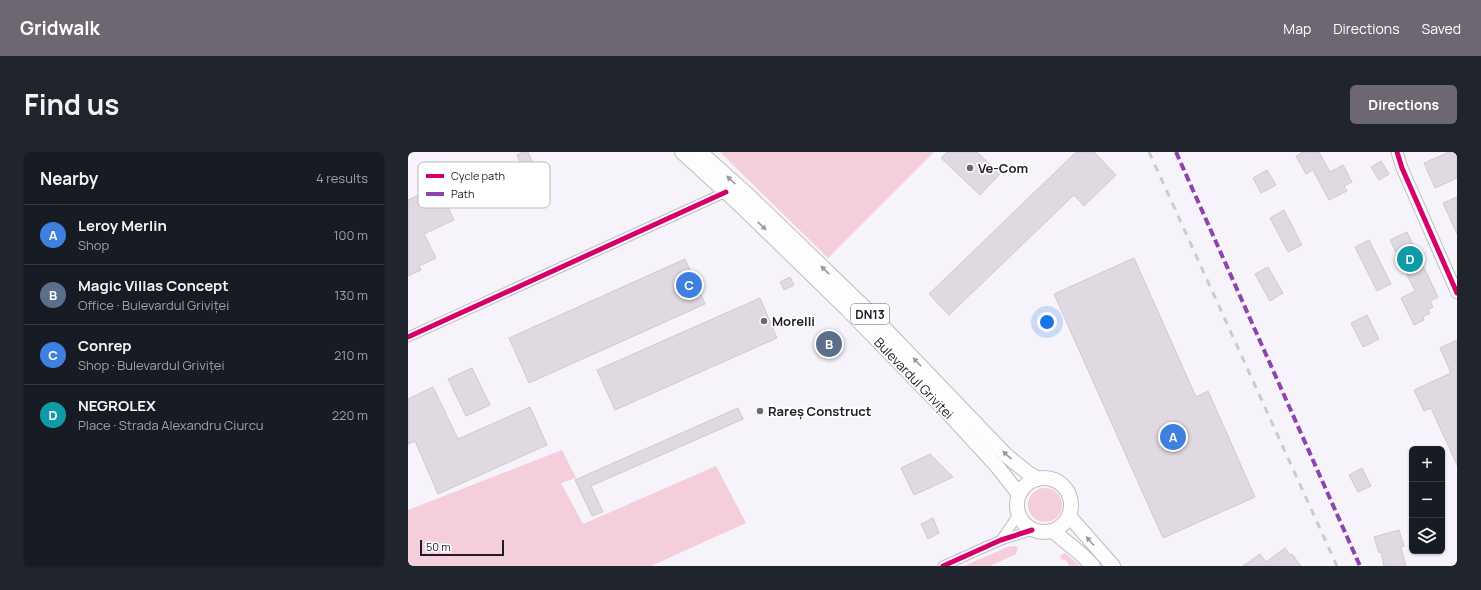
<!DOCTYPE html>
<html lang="en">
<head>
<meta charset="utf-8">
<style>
	:root { --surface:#171b24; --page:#20242c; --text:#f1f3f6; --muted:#9ea1a6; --line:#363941; --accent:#6c6771 }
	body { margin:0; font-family:Manrope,sans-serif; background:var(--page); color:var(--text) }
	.controls { position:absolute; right:12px; bottom:12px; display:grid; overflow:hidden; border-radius:6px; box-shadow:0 1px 3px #0004 }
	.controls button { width:36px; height:36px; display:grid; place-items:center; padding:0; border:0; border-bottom:1px solid var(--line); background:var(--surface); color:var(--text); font:20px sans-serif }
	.scale { position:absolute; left:12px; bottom:10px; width:84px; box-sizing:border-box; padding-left:4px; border:2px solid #211c27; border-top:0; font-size:11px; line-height:14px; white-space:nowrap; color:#211c27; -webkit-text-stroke:3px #fff; paint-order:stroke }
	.you { position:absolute; left:639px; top:170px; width:14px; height:14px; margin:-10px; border:3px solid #fff; border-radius:50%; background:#1a73e8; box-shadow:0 0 0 6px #1a73e833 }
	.badge { display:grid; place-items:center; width:26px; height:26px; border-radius:50%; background:var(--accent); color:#fff; font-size:13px; font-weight:700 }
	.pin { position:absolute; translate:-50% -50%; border:2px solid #fff; box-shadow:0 1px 4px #0006 }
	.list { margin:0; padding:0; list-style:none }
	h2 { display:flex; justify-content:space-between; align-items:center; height:52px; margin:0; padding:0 16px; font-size:17px }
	h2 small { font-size:13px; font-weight:400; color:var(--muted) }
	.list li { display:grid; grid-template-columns:26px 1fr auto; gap:12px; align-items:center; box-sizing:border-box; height:60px; padding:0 16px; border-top:1px solid var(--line) }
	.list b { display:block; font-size:15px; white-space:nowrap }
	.list p { margin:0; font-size:13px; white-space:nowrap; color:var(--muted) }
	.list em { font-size:13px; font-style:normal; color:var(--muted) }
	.icon { flex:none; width:22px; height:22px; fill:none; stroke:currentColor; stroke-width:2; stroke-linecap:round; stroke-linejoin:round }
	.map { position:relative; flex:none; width:1049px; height:414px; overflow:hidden; border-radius:6px }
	header { display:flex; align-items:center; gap:24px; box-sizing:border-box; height:56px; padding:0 20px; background:var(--accent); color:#fff }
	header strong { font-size:19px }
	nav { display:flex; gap:22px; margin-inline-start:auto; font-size:14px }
	.intro { display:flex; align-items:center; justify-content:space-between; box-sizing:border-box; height:96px; padding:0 24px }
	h1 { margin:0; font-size:28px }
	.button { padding:10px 18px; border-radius:6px; background:var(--accent); color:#fff; font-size:14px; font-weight:700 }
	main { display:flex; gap:24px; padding:0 24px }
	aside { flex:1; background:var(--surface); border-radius:6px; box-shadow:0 1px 3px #0004 }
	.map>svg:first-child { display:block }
	.green { fill:#f5cedb }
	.building { fill:#e0d9e1; stroke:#d0c9d0 }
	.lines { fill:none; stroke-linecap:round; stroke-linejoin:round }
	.minor-casing { stroke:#bfbbc4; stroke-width:11 }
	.tertiary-casing { stroke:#bfbbc4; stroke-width:13 }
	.primary-casing { stroke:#bfbbc4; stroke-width:16 }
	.minor { stroke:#fefdfe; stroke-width:9 }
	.tertiary { stroke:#fefdfe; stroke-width:11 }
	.primary { stroke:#fefdfe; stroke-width:14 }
	.rail { stroke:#cccbce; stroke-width:3; stroke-dasharray:7 7; stroke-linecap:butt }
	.quiet { stroke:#8e44ad; stroke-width:4; stroke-dasharray:8 4; stroke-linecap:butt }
	.cycleway-casing { stroke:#fff; stroke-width:8 }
	.cycleway { stroke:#d6006c; stroke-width:5 }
	.oneway { fill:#9b989d }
	.poi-dot { fill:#6c6771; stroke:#fff; stroke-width:1.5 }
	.labels { text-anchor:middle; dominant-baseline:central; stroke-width:3.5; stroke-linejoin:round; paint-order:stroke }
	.shield { fill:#fff; stroke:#646068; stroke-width:1 }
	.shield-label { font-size:12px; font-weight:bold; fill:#211c27 }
	.poi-label { font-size:13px; font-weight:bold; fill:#211c27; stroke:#fff; text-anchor:start }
	.street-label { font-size:13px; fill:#211c27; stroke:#fff }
	.key { fill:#fff; stroke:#bcbbbe; stroke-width:1 }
	.key-label { font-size:11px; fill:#211c27 }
</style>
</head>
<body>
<header>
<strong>Gridwalk</strong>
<nav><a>Map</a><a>Directions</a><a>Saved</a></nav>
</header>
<div class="intro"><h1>Find us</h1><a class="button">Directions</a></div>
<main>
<aside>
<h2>Nearby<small>4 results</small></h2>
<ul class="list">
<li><span class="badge" style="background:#3f7fe0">A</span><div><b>Leroy Merlin</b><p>Shop</p></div><em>100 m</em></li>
<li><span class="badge" style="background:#5c6f8a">B</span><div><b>Magic Villas Concept</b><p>Office · Bulevardul Griviței</p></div><em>130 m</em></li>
<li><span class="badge" style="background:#3f7fe0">C</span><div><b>Conrep</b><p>Shop · Bulevardul Griviței</p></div><em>210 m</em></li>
<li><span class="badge" style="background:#0f9aa8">D</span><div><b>NEGROLEX</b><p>Place · Strada Alexandru Ciurcu</p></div><em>220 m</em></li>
</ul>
</aside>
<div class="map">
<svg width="1049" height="414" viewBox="0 0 1049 414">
	<rect width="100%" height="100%" fill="#f6f3fa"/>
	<g class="green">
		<path d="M312,0H526L420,106Z"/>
		<path d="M154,298L168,326L153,331L175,372L308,314L338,371L243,414H0V358Z"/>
		<circle cx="637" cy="353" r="17"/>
		<path d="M606,394L610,395L608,402L582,414H556L600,395Z"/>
		<path d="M657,401L672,414H661L658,408L652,407L653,403Z"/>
	</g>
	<g class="building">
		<path d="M115,0H120L131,25L121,30L109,3Z"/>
		<path d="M539,0H569L592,22L572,43L533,6Z"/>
		<path d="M668,0H686L708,23L676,54L666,43L541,163L521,142Z"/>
		<path d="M895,0H911L922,20L935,13L944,30L936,34L939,39L921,48L905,18L898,22L888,4Z"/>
		<path d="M1041,0H1049V26L1027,36L1016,11Z"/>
		<path d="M973,9L981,22L971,28L963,15Z"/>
		<path d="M859,18L868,33L853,41L845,26Z"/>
		<path d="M30,34L46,68L16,82L28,106L11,114L13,118L0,124V48Z"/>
		<path d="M1049,45V82L1035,51Z"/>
		<path d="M876,58L894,93L880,100L862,66Z"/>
		<path d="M999,80L1030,145L1022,149L1025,155L1020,158L1022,161L1015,165L1016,168L1006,173L993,146L1007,139L982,88Z"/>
		<path d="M961,88L983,132L969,139L947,95Z"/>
		<path d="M726,106L788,245L800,239L847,345L755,386L646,142Z"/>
		<path d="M277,107L297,152L121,231L101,186Z"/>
		<path d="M860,115L875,141L862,149L847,122Z"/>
		<path d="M382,125L386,133L376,138L372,130Z"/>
		<path d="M352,146L369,186L207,258L189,218Z"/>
		<path d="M959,163L971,187L955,195L943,171Z"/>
		<path d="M1049,188V313L1023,256L1016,259L1006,238L1043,221L1032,196Z"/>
		<path d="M64,216L82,253L58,264L40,227Z"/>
		<path d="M25,235L50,287L122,255L139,293L30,342L7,289L0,292V247Z"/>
		<path d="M330,256L335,267L183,334L195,360L184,364L167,328Z"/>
		<path d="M522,302L545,325L506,343L493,316Z"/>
		<path d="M954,316L963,334L950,340L941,323Z"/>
		<path d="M525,366L531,381L520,387L513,372Z"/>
		<path d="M991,378L996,394L993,395L998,414H976L973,400L971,401L966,385Z"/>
		<path d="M877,396L882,403L884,402L893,414H835L852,402L858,410Z"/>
	</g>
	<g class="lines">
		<defs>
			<g id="minor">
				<path d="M0,185L318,40"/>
				<path d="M593,388L610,363"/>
				<path d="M535,414L593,388L624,378"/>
			</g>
			<path id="tertiary" d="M989,0L994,16L1049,141"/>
			<g id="primary">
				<path d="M274,0L331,52L439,157L543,264L588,313L611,342"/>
				<path d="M292,0L341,44L458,157L599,304L620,321L630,327"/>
				<circle cx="636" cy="353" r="27"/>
				<path d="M661,364L705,414"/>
				<path d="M645,379L673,402L685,414"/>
			</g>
		</defs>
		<use href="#minor" class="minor-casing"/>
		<use href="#tertiary" class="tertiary-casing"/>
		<use href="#primary" class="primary-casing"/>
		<use href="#minor" class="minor"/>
		<use href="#tertiary" class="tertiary"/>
		<use href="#primary" class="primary"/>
		<path class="rail" d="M741,0L929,414"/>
		<path class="quiet" d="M768,0L952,414"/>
		<defs>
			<g id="cycleway">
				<path d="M989,0L994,16L1049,141"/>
				<path d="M0,185L318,40"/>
				<path d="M535,414L593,388L624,378"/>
			</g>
		</defs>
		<use href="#cycleway" class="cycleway-casing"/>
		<use href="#cycleway" class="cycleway"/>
	</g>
	<defs><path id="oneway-solid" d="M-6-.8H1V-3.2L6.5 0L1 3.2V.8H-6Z"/></defs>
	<g class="oneway">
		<use href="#oneway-solid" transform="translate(323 28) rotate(-137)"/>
		<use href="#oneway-solid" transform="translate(354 74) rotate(44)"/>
		<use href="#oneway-solid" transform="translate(417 118) rotate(-136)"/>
		<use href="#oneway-solid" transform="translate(509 210) rotate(-134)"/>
		<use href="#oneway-solid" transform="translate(599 303) rotate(-137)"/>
		<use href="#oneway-solid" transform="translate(682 389) rotate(-131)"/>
	</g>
	<g class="poi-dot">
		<circle cx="562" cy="16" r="4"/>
		<circle cx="356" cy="169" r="4"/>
		<circle cx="352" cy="259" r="4"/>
	</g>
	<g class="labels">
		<rect class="shield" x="443" y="152" width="38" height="20" rx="3"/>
		<g class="shield-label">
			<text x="462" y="162">DN13</text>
		</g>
		<g class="poi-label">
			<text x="570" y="16">Ve-Com</text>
			<text x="364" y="169">Morelli</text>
			<text x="360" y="259">Rareș Construct</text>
		</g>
		<g class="street-label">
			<text transform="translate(506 226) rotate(46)">Bulevardul Griviței</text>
		</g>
	</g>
	<rect x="10" y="10" width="132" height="46" rx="6" class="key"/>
	<rect x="18" y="22" width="18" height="4" fill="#d6006c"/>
	<rect x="18" y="40" width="18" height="4" fill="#8e44ad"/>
	<g class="key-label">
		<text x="43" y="28">Cycle path</text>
		<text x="43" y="46">Path</text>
	</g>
</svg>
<div class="controls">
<button>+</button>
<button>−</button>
<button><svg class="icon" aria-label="layers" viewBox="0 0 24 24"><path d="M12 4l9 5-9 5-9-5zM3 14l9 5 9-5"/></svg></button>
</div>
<div class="scale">50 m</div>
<div class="you"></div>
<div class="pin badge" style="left:765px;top:285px;background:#3f7fe0">A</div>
<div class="pin badge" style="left:421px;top:192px;background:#5c6f8a">B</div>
<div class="pin badge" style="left:281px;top:133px;background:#3f7fe0">C</div>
<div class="pin badge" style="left:1002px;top:107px;background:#0f9aa8">D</div>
</div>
</main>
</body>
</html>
